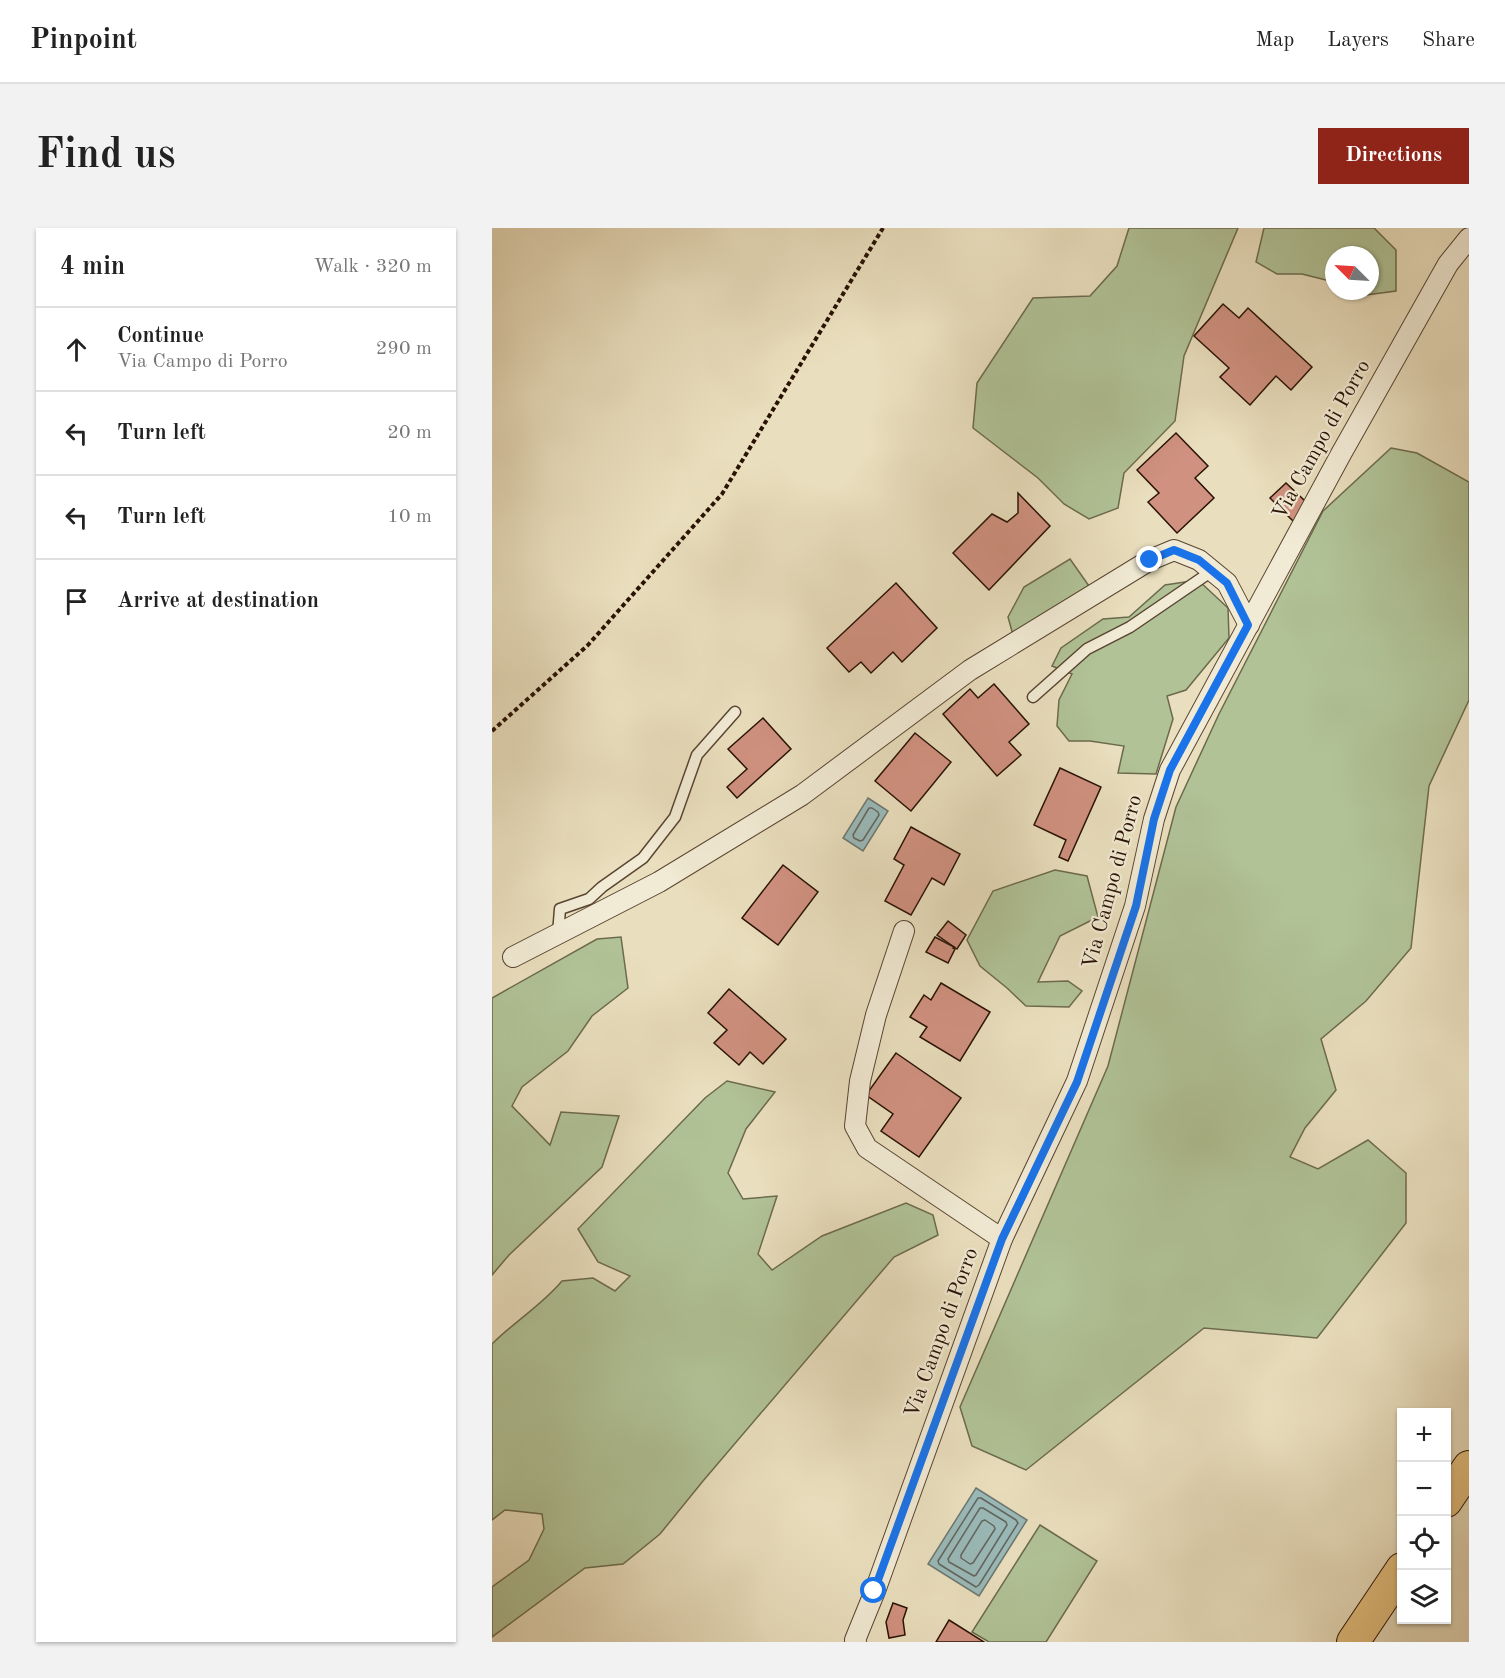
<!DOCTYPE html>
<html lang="en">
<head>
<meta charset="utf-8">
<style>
	:root { --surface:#fff; --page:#f2f2f2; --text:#222; --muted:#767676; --line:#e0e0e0; --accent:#8f2418 }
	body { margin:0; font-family:"Old Standard TT",serif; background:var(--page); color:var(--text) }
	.controls { position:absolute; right:18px; bottom:18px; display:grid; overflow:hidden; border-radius:0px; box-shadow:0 2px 4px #0004 }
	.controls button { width:54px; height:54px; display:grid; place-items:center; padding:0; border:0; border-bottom:2px solid var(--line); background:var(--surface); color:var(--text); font:30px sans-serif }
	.compass { position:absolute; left:833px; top:18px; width:54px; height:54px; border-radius:50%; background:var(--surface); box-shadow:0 2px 4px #0004; rotate:294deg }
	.stop { position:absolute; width:18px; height:18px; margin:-14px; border:4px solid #1a73e8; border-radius:50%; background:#fff }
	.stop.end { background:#1a73e8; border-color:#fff; box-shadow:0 2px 6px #0008 }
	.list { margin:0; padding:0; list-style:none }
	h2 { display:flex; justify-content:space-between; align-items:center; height:78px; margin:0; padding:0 24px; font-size:26px }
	h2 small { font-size:20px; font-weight:400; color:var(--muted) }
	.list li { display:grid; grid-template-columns:39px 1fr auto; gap:18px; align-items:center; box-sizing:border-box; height:84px; padding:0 24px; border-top:2px solid var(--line) }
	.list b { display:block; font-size:22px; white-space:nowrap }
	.list p { margin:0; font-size:20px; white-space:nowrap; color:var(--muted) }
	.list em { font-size:20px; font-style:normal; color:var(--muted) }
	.icon { flex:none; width:33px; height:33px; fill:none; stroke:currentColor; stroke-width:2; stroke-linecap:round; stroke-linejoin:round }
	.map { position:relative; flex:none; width:977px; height:1414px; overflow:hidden; border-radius:0px }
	header { display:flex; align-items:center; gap:36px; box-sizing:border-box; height:84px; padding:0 30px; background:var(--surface); border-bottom:2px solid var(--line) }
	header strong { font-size:28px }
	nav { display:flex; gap:33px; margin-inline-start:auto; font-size:21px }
	.intro { display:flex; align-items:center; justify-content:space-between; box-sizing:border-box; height:144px; padding:0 36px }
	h1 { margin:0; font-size:42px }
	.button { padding:15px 27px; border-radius:0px; background:var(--accent); color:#fff; font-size:21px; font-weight:700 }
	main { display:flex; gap:36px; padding:0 36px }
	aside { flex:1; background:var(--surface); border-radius:0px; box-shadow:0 2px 4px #0004 }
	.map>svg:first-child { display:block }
	.green { fill:#b0c296; stroke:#6c6a4d; stroke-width:1.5 }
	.water { fill:#9abab9; stroke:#6d7771; stroke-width:1.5 }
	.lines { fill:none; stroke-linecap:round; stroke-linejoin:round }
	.shore { stroke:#62665e; stroke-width:1.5 }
	.building { fill:#d09180; stroke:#291204; stroke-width:1.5 }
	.lane-casing { stroke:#594532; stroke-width:13 }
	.street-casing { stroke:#594532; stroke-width:22 }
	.primary-casing { stroke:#291204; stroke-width:34 }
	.path { stroke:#291204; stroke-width:4; stroke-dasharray:4.5 3; stroke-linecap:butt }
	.lane { stroke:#f1ead4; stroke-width:10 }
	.street { stroke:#f1ead4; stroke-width:20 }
	.primary { stroke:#e4bf7e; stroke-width:32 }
	.route { stroke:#1a73e8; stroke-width:8 }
	.labels { text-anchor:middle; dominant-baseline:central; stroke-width:4.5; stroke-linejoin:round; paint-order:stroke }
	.street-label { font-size:21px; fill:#291204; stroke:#f1ead4 }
</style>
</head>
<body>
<header>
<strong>Pinpoint</strong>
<nav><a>Map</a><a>Layers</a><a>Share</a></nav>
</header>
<div class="intro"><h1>Find us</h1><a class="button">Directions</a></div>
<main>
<aside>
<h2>4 min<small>Walk · 320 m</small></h2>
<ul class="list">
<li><svg class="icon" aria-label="ahead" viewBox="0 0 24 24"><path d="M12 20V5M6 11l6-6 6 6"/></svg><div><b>Continue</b><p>Via Campo di Porro</p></div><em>290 m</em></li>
<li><svg class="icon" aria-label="left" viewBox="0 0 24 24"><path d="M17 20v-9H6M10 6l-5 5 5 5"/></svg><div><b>Turn left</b></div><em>20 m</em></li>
<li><svg class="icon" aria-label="left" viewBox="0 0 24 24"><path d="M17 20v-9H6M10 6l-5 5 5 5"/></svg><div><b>Turn left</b></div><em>10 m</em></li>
<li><svg class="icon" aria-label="arrive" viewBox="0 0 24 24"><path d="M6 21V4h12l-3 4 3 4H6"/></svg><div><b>Arrive at destination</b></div></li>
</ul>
</aside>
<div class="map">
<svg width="977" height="1414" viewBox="0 0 977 1414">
	<rect width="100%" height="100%" fill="#e9debd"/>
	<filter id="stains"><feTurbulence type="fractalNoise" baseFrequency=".00333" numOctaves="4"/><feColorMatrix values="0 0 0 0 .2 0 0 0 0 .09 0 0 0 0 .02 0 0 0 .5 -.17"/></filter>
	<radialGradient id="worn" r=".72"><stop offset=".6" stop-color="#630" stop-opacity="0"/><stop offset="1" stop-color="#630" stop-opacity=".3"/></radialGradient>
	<g class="green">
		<path d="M637,0H746L692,128L683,193L632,245L626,280L597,291L572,276L546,250L481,200L485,155L541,70L598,68L625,38Z"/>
		<path d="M772,0H882L904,22V63L874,67L864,63H878V27H842V54L810,46H785L764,34Z"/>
		<path d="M899,220L925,225L977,254V472L937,558L919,720L874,773L829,811L844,862L813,900L798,929L826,941L876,912L914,945V995L825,1110L712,1100L534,1242L480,1218L468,1179L616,838L684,579L727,486L831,283Z"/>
		<path d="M578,331L597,358L573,385L521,407L516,389L532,359Z"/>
		<path d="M706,352L736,380L737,410L694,462L675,468L681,491L664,546L626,545L632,518L598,513H577L565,498L567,472L580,446L560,438L569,420L611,391L637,389L673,357Z"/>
		<path d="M563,642L595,648L606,689L568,708L546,754L576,753L590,763L577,779L534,778L515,760L488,738L475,712L501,663Z"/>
		<path d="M129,709L136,760L100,788L76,823L30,859L20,878L58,917L69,884L127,888L110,939L17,1027L0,1047V770L105,711Z"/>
		<path d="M235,853L283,864L254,901L236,945L251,971L285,968L266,1026L280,1042L330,1008L414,975L441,987L446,1007L402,1029L211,1253L168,1306L131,1336L93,1340L0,1409V1359L37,1332L52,1301L50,1286L13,1282L0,1292V1116C22,1094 50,1077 70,1053L101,1050L123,1063L138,1048L106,1034L86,1001L213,870Z"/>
		<path d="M548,1297L605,1333L554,1414H497L480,1404Z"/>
	</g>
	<g class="water">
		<path d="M376,570L396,583L371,623L351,610Z"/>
		<path d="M484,1260L535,1292L487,1368L436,1336Z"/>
	</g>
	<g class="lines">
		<g class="shore">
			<path d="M377,580H380L386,584L387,587L371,612L368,613L362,610L361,607Z"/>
			<path d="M486,1270H489L524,1292L526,1295L487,1357L484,1359L447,1336L446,1333Z"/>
			<path d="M488,1280H491L514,1294L515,1297L484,1347L482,1348L457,1334L456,1331Z"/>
			<path d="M493,1292L502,1298L503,1301L481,1335L478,1336L469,1330V1327L490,1293Z"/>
		</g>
	</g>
	<g class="building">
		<path d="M731,76L747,90L756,80L820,139L799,162L784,148L758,177L728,149L737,140L702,108Z"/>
		<path d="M684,205L716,238L703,250L722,270L685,305L656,274L667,265L645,242Z"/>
		<path d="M794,255L813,273L802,294L778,270Z"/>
		<path d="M526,265L558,298L497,362L461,325L500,286L515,294L526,285Z"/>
		<path d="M404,355L445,400L410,434L401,424L379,445L369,434L357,444L335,420Z"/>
		<path d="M502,456L537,496L517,514L529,527L505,548L451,486L478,461L486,470Z"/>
		<path d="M271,490L299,521L245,570L235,559L255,541L236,521Z"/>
		<path d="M423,505L459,534L419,583L383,553Z"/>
		<path d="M568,540L609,559L576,633L567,629L574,612L542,597Z"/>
		<path d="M419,599L468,626L452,657L440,650L419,687L393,673L412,637L402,631Z"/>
		<path d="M291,637L326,664L286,717L250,690Z"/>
		<path d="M456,693L474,707L465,721L445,707Z"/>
		<path d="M443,709L462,719L461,720L463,721L456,735L434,724Z"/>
		<path d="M449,755L498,784L468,833L428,809L435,799L418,789L432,767L439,772Z"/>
		<path d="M237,761L294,811L271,836L258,824L247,837L222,815L235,802L216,785Z"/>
		<path d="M404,825L469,870L427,929L389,903L401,886L374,867Z"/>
		<path d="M401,1375L415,1380L411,1392L413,1407L397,1410L394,1394Z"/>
		<path d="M457,1392L492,1414H444Z"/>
	</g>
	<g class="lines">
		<defs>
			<g id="lane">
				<path d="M541,469L595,421L638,399L720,343"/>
				<path d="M66,706L68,681L97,671L110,659L151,630L183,589L205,527L243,484"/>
			</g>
			<g id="street">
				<path d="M412,703L384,787L368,853L363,898L375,920L510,1011"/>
				<path d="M21,729L167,654L310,567L478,442L658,332L682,322L707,332L735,355L757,397"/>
				<path d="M364,1414L363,1412L383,1363L510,1011L585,853L643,678L662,591L678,542L849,226L956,36L977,10"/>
			</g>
			<g id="primary">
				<path d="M954,1273L977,1239"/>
				<path d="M861,1414L910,1341"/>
			</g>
		</defs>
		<use href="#lane" class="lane-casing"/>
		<use href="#street" class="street-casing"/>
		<use href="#primary" class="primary-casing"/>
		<path class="path" d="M0,503L96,417L230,266L391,0"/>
		<use href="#lane" class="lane"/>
		<use href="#street" class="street"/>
		<use href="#primary" class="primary"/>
	</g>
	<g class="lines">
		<path class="route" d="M382,1363L510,1011L585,854L644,678L662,591L678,542L756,397L735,355L707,332L682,322L658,332"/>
	</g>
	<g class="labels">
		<g class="street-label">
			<text transform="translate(830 212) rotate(-61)">Via Campo di Porro</text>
			<text transform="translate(621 654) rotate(-75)">Via Campo di Porro</text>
			<text transform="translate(450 1105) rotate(-70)">Via Campo di Porro</text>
		</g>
	</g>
	<rect width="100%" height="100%" filter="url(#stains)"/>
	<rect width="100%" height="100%" fill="url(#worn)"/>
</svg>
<div class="controls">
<button>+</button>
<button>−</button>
<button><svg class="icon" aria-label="locate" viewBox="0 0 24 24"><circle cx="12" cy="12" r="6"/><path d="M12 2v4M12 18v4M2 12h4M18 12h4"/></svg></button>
<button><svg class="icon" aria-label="layers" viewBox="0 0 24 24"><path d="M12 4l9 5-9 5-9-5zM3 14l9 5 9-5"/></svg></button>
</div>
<svg class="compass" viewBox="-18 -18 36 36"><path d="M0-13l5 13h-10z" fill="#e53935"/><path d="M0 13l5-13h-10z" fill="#767676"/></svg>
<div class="stop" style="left:382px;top:1363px"></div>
<div class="stop end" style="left:658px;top:332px"></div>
</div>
</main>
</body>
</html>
